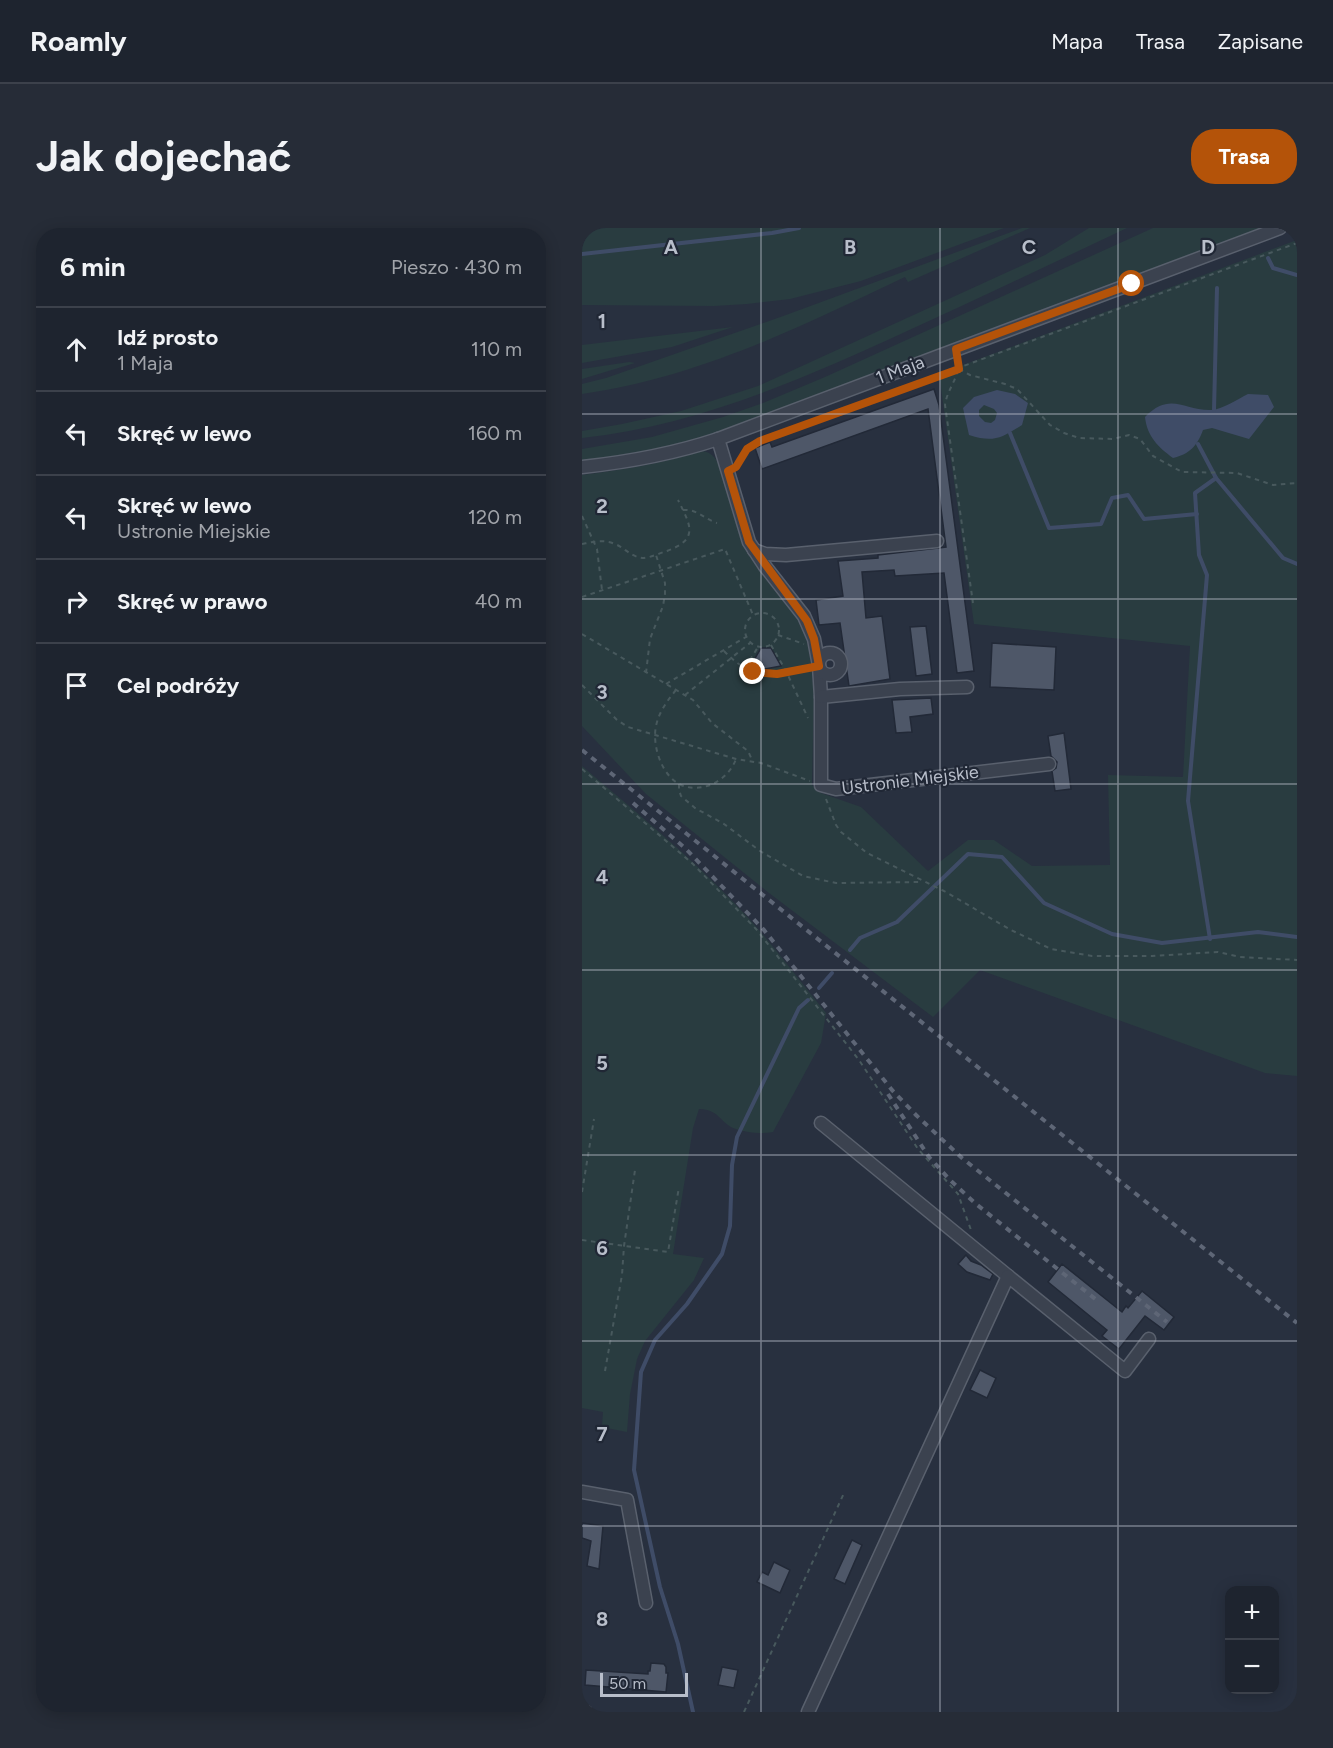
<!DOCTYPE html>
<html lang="pl">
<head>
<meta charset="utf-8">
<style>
	:root { --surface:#1e242f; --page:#262c37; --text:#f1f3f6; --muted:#a1a4aa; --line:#3c414b; --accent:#b45309 }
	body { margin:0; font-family:Figtree,sans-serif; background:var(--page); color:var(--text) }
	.controls { position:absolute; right:18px; bottom:18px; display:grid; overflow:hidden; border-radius:12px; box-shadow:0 3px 15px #0003 }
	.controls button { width:54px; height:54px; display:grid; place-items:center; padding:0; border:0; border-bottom:2px solid var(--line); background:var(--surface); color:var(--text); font:30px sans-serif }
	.scale { position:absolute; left:18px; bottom:15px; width:88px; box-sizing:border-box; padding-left:6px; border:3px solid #b8beca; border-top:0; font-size:16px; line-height:21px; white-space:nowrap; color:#b8beca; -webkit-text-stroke:4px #202735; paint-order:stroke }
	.stop { position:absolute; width:18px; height:18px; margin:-14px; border:4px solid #b45309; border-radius:50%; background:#fff }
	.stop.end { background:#b45309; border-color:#fff; box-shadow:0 2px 6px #0008 }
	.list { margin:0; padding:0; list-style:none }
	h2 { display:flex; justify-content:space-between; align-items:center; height:78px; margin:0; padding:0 24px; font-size:26px }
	h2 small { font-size:20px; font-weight:400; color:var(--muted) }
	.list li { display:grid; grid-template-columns:39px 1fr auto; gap:18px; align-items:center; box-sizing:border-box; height:84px; padding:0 24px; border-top:2px solid var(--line) }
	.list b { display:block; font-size:22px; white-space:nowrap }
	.list p { margin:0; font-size:20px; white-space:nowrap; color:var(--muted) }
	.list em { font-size:20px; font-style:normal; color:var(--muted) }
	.icon { flex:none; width:33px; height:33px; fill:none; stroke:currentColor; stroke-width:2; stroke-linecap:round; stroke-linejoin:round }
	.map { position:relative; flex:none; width:715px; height:1484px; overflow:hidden; border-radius:24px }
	header { display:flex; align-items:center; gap:36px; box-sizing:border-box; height:84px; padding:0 30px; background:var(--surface); border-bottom:2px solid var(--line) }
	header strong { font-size:28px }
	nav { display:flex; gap:33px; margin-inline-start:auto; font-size:21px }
	.intro { display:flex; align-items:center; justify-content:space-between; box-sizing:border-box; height:144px; padding:0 36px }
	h1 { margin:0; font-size:42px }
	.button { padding:15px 27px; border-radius:24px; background:var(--accent); color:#fff; font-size:21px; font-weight:700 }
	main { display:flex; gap:36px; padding:0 36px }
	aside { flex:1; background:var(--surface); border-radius:24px; box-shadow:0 3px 15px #0003 }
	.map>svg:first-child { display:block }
	.green { fill:#293c40 }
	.water { fill:#3f4c67; fill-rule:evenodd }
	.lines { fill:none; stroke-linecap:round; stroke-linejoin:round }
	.stream { stroke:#3f4c67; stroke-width:4 }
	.building { fill:#4e5768; stroke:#222937; stroke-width:1.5 }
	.minor-casing { stroke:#59606d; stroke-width:15 }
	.path { stroke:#48595d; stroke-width:2; stroke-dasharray:4.5 4.5; stroke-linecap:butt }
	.minor { stroke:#3b424f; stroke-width:12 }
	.rail { stroke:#5e6676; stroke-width:4; stroke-dasharray:6 6; stroke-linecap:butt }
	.route { stroke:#b45309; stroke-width:8 }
	.grid { fill:none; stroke:#b8beca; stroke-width:1.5; stroke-opacity:0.55 }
	.labels { text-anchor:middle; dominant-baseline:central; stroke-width:4.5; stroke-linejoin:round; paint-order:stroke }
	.street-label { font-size:18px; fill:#b8beca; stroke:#202735 }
	.grid-label { font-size:20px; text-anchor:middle; font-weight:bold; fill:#b8beca; stroke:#202735; stroke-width:4.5; stroke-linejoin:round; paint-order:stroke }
</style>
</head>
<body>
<header>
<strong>Roamly</strong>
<nav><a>Mapa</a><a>Trasa</a><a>Zapisane</a></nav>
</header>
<div class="intro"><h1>Jak dojechać</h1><a class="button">Trasa</a></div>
<main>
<aside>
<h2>6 min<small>Pieszo · 430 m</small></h2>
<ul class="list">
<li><svg class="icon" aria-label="ahead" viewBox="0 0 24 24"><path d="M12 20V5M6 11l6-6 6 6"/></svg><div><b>Idź prosto</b><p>1 Maja</p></div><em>110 m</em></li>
<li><svg class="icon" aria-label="left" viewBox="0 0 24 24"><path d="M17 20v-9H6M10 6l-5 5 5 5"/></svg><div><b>Skręć w lewo</b></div><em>160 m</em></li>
<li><svg class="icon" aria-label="left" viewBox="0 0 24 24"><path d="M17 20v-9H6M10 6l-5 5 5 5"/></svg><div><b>Skręć w lewo</b><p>Ustronie Miejskie</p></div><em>120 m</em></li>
<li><svg class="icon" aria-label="right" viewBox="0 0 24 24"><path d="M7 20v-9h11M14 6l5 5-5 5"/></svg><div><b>Skręć w prawo</b></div><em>40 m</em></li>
<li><svg class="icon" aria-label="arrive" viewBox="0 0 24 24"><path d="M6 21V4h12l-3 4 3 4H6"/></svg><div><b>Cel podróży</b></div></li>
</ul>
</aside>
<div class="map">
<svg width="715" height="1484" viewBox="0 0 715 1484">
	<rect width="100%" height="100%" fill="#28303f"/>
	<g class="green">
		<path d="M0,0H422L279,53L208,71L165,76L132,78L0,77Z"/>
		<path d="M440,0H448L326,54L323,49C218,99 118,149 0,166V156L24,150L204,87Z"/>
		<path d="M507,0H545C471,35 397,70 323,104C218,152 116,197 0,210V203L40,196L99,183L176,158L463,27Z"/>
		<path d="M571,0H686L118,211C79,222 40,228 0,233V221L70,209L141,189L181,175L243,149Z"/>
		<path d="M715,12V848L683,845L398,742L351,789L187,665L64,566L0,498V247C41,242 81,235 120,223C129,224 133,229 137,237L163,318L213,386L221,399L227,421L232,464L230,557L239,565L279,579L346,643L386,612H412L450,638L528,637L526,547L601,549L608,418L392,396L357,146Z"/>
		<path d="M151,99L90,119L0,135V117Z"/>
		<path d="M47,134L53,135L0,151V141Z"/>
		<path d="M0,538C54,584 108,628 156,679C188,712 215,750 244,785L239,815L191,904C177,906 167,905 154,901C138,896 138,881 117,881L111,900L91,1026L122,1030L112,1052L63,1113L55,1131L48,1166L45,1204L20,1199L21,1184L0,1180Z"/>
	</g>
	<g class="water">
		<path d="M415,162L433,166L446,175L440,197C419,210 412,215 387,207L381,180L392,169ZM402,177L412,181L415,185L413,192L409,195L403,194L397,188V182Z"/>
		<path d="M666,166L686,167L692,179L667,211L630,200L621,202C615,218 608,226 591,230C576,219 565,208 563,189C589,163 601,183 630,182C641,181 656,171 666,166Z"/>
	</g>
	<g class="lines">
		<g class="stream">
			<path d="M0,26L190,5L217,0"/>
			<path d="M686,30L691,40L715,47"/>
			<path d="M632,182L635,60"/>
			<path d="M428,205L467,300L519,296L530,270L546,267L562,291L615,286"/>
			<path d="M616,216L634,250L613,265L617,327L625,347L606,573L628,711"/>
			<path d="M634,250L701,330L715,336"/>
			<path d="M268,722L278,710L315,694L386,626L420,629L462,675L530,706L580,715L676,704L715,709"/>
			<path d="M237,760L250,745"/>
			<path d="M111,1484L96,1416L78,1359L52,1242L59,1144L73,1112L105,1076L140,1026L148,998L150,937L155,909L217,780L226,772"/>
		</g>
	</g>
	<g class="building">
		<path d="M352,161L357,177L392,443L375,445L362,345L313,348L312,342L280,344L284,390L300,388L308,451L267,458L258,395L237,397L234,372L261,368L256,333L296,330V327L364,319L346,181L180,241L173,220L188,214L190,219Z"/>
		<path d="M344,398L350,446L334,448L328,399Z"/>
		<path d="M410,415L474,419L472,462L408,459Z"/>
		<path d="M179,420H189L199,438L183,441L169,437Z"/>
		<path d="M349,470L351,486L328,489L330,504L314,505L310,472Z"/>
		<path d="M482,505L489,561L473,563L470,543L474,540L475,534L469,528L466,508Z"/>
		<path d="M384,1027L389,1033L399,1037L411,1046L408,1052L385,1044L376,1036Z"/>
		<path d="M480,1036L540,1084L544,1078L546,1080L560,1063L592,1089L582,1102L563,1088L537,1121L520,1108L525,1102L466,1054Z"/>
		<path d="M398,1142L414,1150L405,1170L388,1162Z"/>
		<path d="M0,1295L21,1298L17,1341L5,1338L9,1313L0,1310Z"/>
		<path d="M270,1312L280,1317L263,1356L252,1351Z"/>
		<path d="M192,1334L208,1342L198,1365L175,1354L180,1344L186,1347Z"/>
		<path d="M69,1435L82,1436L84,1439V1445H86L84,1464L3,1457L4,1442L66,1446V1443H68Z"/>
		<path d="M140,1439L156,1442L152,1460L136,1457Z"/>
	</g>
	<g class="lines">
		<defs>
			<g id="minor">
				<path d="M136,211L167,314L182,337L222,388L232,411L237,438L239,469V557L254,561L467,536"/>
				<path d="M0,239C47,234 91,226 136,211L698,0"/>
				<path d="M172,322L183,326L204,327L355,313"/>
				<circle cx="248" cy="436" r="11"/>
				<path d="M239,469L318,461L385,459"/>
				<path d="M239,895L426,1048"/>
				<path d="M0,1264L45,1272L64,1375"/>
				<path d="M0,1484H4"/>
				<path d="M226,1484L426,1048L543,1143L567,1111"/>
			</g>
		</defs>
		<use href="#minor" class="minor-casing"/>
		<g class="path">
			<path d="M376,133C378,149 365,161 363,177L391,375"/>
			<path d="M377,141L388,147L423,156L435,161L468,197L482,205L497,210L531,211L547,207L558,211L571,228L600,244L655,245L691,257L715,255"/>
			<path d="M155,237L165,221L178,213L715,15"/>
			<path d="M101,282C116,281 122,291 135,295"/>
			<path d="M0,288L15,321L20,362"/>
			<path d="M0,316C11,314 22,311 33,316C43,320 50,330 62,330C70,329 78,325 85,323C117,311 109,298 96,272"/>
			<path d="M0,369L143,321L171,387"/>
			<circle cx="180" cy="402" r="17"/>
			<path d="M0,406L111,472L130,495L166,523L171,534"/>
			<path d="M196,407L222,416"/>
			<path d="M189,417L204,443L226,490"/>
			<path d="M142,423C173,455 188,445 227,441"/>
			<path d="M163,440L176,419"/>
			<path d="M64,445L68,411L81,378L83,366V355L74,327"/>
			<path d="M84,456L164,409"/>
			<path d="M0,457L35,492L46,499L154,531L179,535L228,553"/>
			<path d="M94,462C85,473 77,484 74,498C70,517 79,546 97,556C119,567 146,553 154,531"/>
			<path d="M103,467L168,415"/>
			<path d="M0,541L111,636L174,701L277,832L336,921L376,966L389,1002"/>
			<path d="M97,556V562L99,568L113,580L142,596L178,623L221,648L254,655L340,654"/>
			<path d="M244,571L254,597L259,604L285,625L362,663L429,702L469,721L510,728H570L636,724L658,729L715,732"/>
			<path d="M0,964L12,891"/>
			<path d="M0,1012L86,1024L97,959"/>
			<path d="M23,1143L40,1047L42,1018L53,942"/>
			<path d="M162,1484L262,1265"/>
		</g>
		<use href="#minor" class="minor"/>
		<g class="rail">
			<path d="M0,522L715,1095"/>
			<path d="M51,575L104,621L182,702L310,862L334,887L380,930L585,1094"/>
			<path d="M306,866L347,929L368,952L394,976L517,1074"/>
		</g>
	</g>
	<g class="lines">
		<path class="route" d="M171,444L195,446L237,438L232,411L225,393L167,314L146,243L154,239L165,221L178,213L377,141L374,121L550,56"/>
	</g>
	<path class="grid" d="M179,0V1484M358,0V1484M536,0V1484M0,186H715M0,371H715M0,556H715M0,742H715M0,927H715M0,1113H715M0,1298H715"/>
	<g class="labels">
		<g class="street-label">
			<text transform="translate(318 142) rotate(-21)">1 Maja</text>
			<text transform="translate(328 552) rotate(-7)">Ustronie Miejskie</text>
		</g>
	</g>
	<g class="grid-label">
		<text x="89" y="26">A</text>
		<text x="268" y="26">B</text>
		<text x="447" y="26">C</text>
		<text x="626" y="26">D</text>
		<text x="20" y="100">1</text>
		<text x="20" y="285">2</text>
		<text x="20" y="471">3</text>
		<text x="20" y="656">4</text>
		<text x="20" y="842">5</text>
		<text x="20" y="1027">6</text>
		<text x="20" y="1213">7</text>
		<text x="20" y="1398">8</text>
	</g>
</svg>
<div class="controls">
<button>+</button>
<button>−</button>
</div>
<div class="scale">50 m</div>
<div class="stop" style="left:550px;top:56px"></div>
<div class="stop end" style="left:171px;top:444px"></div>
</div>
</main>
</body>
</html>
